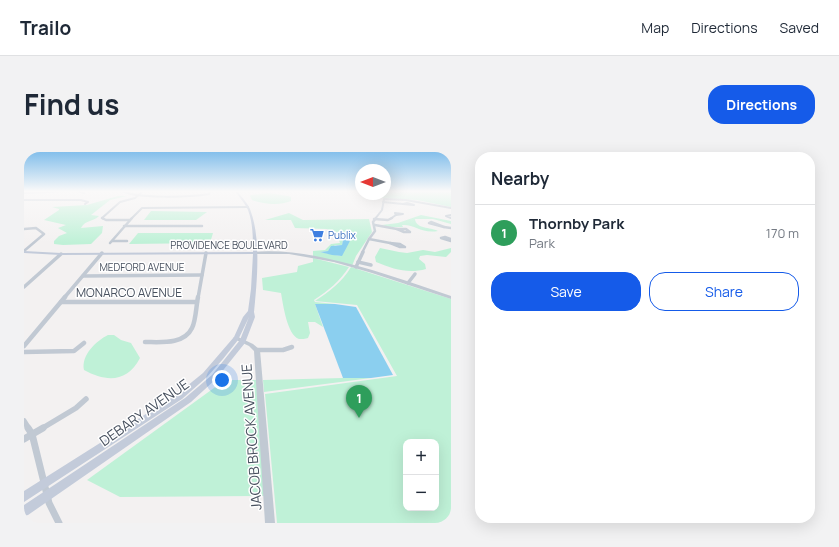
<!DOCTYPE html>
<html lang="en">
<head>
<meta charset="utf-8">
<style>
	:root { --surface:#fff; --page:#f2f2f3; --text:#1f2937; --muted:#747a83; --line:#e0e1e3; --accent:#155be9 }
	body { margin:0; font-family:Manrope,sans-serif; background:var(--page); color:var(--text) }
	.controls { position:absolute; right:12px; bottom:12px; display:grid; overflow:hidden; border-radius:8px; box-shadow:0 4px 16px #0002 }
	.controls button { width:36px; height:36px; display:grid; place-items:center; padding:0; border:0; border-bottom:1px solid var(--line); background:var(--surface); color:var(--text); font:20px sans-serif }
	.compass { position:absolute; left:331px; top:12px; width:36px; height:36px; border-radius:50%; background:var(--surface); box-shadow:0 4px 16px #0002; rotate:270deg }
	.you { position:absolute; left:198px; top:228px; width:14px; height:14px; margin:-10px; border:3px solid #fff; border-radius:50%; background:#1a73e8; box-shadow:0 0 0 6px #1a73e833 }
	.badge { display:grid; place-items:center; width:26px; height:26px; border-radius:50%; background:var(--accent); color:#fff; font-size:13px; font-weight:700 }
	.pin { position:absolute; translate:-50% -33px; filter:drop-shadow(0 1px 2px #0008) }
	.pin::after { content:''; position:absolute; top:21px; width:14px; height:12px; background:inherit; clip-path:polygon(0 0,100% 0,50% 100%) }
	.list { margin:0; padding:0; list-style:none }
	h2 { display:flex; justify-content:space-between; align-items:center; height:52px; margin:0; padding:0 16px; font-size:17px }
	h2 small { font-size:13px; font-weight:400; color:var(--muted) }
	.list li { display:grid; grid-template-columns:26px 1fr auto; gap:12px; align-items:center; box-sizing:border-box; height:56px; padding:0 16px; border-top:1px solid var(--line) }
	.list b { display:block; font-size:15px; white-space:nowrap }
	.list p { margin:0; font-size:13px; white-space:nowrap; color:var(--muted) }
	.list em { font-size:13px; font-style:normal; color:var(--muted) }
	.actions { display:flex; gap:8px; padding:12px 16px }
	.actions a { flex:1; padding:9px 0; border:1px solid var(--accent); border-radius:16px; text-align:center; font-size:14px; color:var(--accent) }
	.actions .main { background:var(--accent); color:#fff }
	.map { position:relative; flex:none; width:427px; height:371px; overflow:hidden; border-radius:16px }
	header { display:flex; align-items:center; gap:24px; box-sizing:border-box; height:56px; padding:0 20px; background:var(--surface); border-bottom:1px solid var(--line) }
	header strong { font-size:19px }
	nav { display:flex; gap:22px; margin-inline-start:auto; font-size:14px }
	.intro { display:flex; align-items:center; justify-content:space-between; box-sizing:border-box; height:96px; padding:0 24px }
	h1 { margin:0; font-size:28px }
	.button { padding:10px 18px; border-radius:16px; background:var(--accent); color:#fff; font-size:14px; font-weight:700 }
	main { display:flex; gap:24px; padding:0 24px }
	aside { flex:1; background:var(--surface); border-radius:16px; box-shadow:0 4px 16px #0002 }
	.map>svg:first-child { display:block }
	.green { fill:#bff1d7; fill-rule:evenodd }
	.water { fill:#8bcfef }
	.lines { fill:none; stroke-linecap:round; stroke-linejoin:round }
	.minor-far5 { stroke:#c1c9d3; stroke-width:2 }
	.minor-far4 { stroke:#c1c9d3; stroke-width:2.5 }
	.minor-far3 { stroke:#c1c9d3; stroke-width:3.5 }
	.minor-far2 { stroke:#c1c9d3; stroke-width:4.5 }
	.minor-far1 { stroke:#c1c9d3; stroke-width:5.5 }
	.minor { stroke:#c1c9d3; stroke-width:7 }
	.tertiary { fill:#c1c9d3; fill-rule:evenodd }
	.secondary { fill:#c3cbda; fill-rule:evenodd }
	.labels { text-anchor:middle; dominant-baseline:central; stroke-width:3; stroke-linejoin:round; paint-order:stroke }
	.far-shop-label { font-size:10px; fill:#366cbe; stroke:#fff; text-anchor:start }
	.far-street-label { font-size:10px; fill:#48515f; stroke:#fff }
	.street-label { font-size:12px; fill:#48515f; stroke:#fff }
	.near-street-label { font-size:14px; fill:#48515f; stroke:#fff }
</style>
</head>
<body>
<header>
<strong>Trailo</strong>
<nav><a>Map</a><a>Directions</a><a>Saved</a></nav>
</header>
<div class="intro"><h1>Find us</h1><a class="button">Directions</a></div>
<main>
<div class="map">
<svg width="427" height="371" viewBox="0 0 427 371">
	<rect width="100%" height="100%" fill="#f3f1f1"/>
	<g class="green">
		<path d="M361,39H427V55L393,48L358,46Z"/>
		<path d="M245,41L264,44L267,45V49C255,54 239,52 228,48L226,44L227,43Z"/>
		<path d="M94,44H103L86,48L67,63L75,64C69,70 61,68 57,76L79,74L78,81L67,92L39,93L30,92V89L35,84L43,81L34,76L42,73L20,68L35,58V57L28,55L63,53Z"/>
		<path d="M127,59L183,60L172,68H120Z"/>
		<path d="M265,61L279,68L345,67L348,80L332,104L328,114L289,105V99L301,98L307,92L316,91C314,84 310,80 303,77L271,76L267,68H241ZM316,84L326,89L316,104L296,100L304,99L311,93H318L319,88Z"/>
		<path d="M397,63L427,69V72L409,67H391C392,77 406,75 414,79C397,82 391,72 378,73L379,75H364L358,73L374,71Z"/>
		<path d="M114,81H189L186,91L105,92Z"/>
		<path d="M356,96L375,100L383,101L399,98L411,100L427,96V100L422,105L403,103L396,104L395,107L401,112L402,117C384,122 369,117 352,110L351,105Z"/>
		<path d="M289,106L325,115C316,129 304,139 290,148L291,150L311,152H291L299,175L291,170H284L286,181L284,186C282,187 277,187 275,187C263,183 259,152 257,141L239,138L238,126L273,120L274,114L289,110Z"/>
		<path d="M327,115L427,147V371H253L241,242L373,224L333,153L291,149C305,140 318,130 327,115ZM382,290H412V356H382Z"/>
		<path d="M84,183H90L97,188L107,191L116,206C103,231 82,230 60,218C57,203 72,189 84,183Z"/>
		<path d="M319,226H347L240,240L239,228Z"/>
		<path d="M201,228H233L240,344L96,345L63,328Z"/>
	</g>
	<g class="water">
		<path d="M316,83L324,85L326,89L318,104L308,103L296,100L304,99L307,94L318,93L319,88Z"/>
		<path d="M291,152H311L332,155L369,223L347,226H319Z"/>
	</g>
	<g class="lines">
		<g class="minor-far5">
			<path d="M53,39L60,41"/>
			<path d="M98,39C116,47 165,45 185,42L186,39"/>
			<path d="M263,39H272"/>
			<path d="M0,41L47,39"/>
			<path d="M0,48H57L64,50L61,52"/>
			<path d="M359,50L379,52"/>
			<path d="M383,51L390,53L379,52Z"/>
			<path d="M371,61L379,62L372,63Z"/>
			<path d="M427,63L422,64L427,66"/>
			<path d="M80,67L78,66L96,50L111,46L119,39"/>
			<path d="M107,67L118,56L224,55"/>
			<path d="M351,67L358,58L360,47L382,48L427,56"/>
			<path d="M366,67L372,63"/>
		</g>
		<g class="minor-far4">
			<path d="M78,66L82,68H106"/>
			<path d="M350,67L364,68L368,66"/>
			<path d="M407,70L420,75L405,71Z"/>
			<path d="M351,73L373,77"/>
			<path d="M100,74H178"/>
			<path d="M420,75L427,76"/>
			<path d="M0,77L12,76L20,82L0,99"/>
			<path d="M373,77H382L386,80H380Z"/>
			<path d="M345,87L366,91"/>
			<path d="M427,87L421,85L417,86L427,89"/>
			<path d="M88,89H103"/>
			<path d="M86,91L108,66"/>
			<path d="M366,91L376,92L381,95H376Z"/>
			<path d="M338,101L345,87L351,79L349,70L352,66"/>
		</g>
		<g class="minor-far3">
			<path d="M334,110L347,113"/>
			<path d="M332,115L339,100"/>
			<path d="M59,124L178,123"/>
			<path d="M384,131L391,122"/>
			<path d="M0,135L37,102"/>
			<path d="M40,146L78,101"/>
			<path d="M174,146L182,101"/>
		</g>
		<g class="minor-far2">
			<path d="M37,150H173"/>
			<path d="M121,190C136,190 160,193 168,176C172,168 172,155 174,145"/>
			<path d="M0,194L41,145"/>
			<path d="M233,198H259L268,195"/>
			<path d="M0,200L50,199L60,191"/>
		</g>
		<g class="minor-far1">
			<path d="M0,269L5,277"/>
			<path d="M17,277L52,256L62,247"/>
		</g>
		<g class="minor">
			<path d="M4,276L8,282L25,351L35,371"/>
			<path d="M0,287L19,276"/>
		</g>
		<g class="tertiary">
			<path d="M229,100C253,98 278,101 301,106C344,115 386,130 427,144V147L348,121L310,110L265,102H229Z"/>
			<path d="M212,184L229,192L236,198L251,371H241L230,199L225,194L210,187L209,186Z"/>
		</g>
		<path class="secondary" d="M211,39H213C218,46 225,52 227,60C237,88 233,131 230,160L231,165L221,191L192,227L167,250L4,363L0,364V353L161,246L188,223L216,188L225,165L214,188L199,207L183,225L158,247L0,350V339L152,243L179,221L210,185L219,165L224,159L227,137L229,102L37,103L0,101V99L37,101L229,100C229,86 229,71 224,58C221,51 215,45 211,39Z"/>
	</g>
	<linearGradient id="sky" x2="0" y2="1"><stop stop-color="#83bfeb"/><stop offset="0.43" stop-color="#faf9f9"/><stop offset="1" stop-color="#faf9f9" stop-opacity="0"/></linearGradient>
	<rect width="427" height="91" fill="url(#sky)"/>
	<defs>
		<symbol id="supermarket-bare" viewBox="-9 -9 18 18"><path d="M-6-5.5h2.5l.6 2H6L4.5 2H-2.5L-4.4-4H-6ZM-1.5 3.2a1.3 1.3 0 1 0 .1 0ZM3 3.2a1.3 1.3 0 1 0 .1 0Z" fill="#3f7fe0" stroke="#fff" stroke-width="2.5" paint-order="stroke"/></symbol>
	</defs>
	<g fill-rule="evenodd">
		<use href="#supermarket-bare" x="283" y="73" width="20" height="20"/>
	</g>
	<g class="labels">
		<g class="far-shop-label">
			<text x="304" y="83">Publix</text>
		</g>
		<g class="far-street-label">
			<text x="205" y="93">PROVIDENCE BOULEVARD</text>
			<text x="118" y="115">MEDFORD AVENUE</text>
		</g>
		<g class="street-label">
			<text x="105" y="140">MONARCO AVENUE</text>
		</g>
		<g class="near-street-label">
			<text transform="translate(120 260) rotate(-35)">DEBARY AVENUE</text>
			<text transform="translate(227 285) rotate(-94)">JACOB BROCK AVENUE</text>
		</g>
	</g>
</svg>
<div class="controls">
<button>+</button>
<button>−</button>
</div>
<svg class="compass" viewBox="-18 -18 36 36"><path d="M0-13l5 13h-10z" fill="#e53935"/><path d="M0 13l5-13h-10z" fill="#747a83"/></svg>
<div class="you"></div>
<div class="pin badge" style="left:335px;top:266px;background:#2e9e5b">1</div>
</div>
<aside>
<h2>Nearby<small></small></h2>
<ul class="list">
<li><span class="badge" style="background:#2e9e5b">1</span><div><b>Thornby Park</b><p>Park</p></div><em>170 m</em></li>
</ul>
<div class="actions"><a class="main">Save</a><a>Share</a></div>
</aside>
</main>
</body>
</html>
